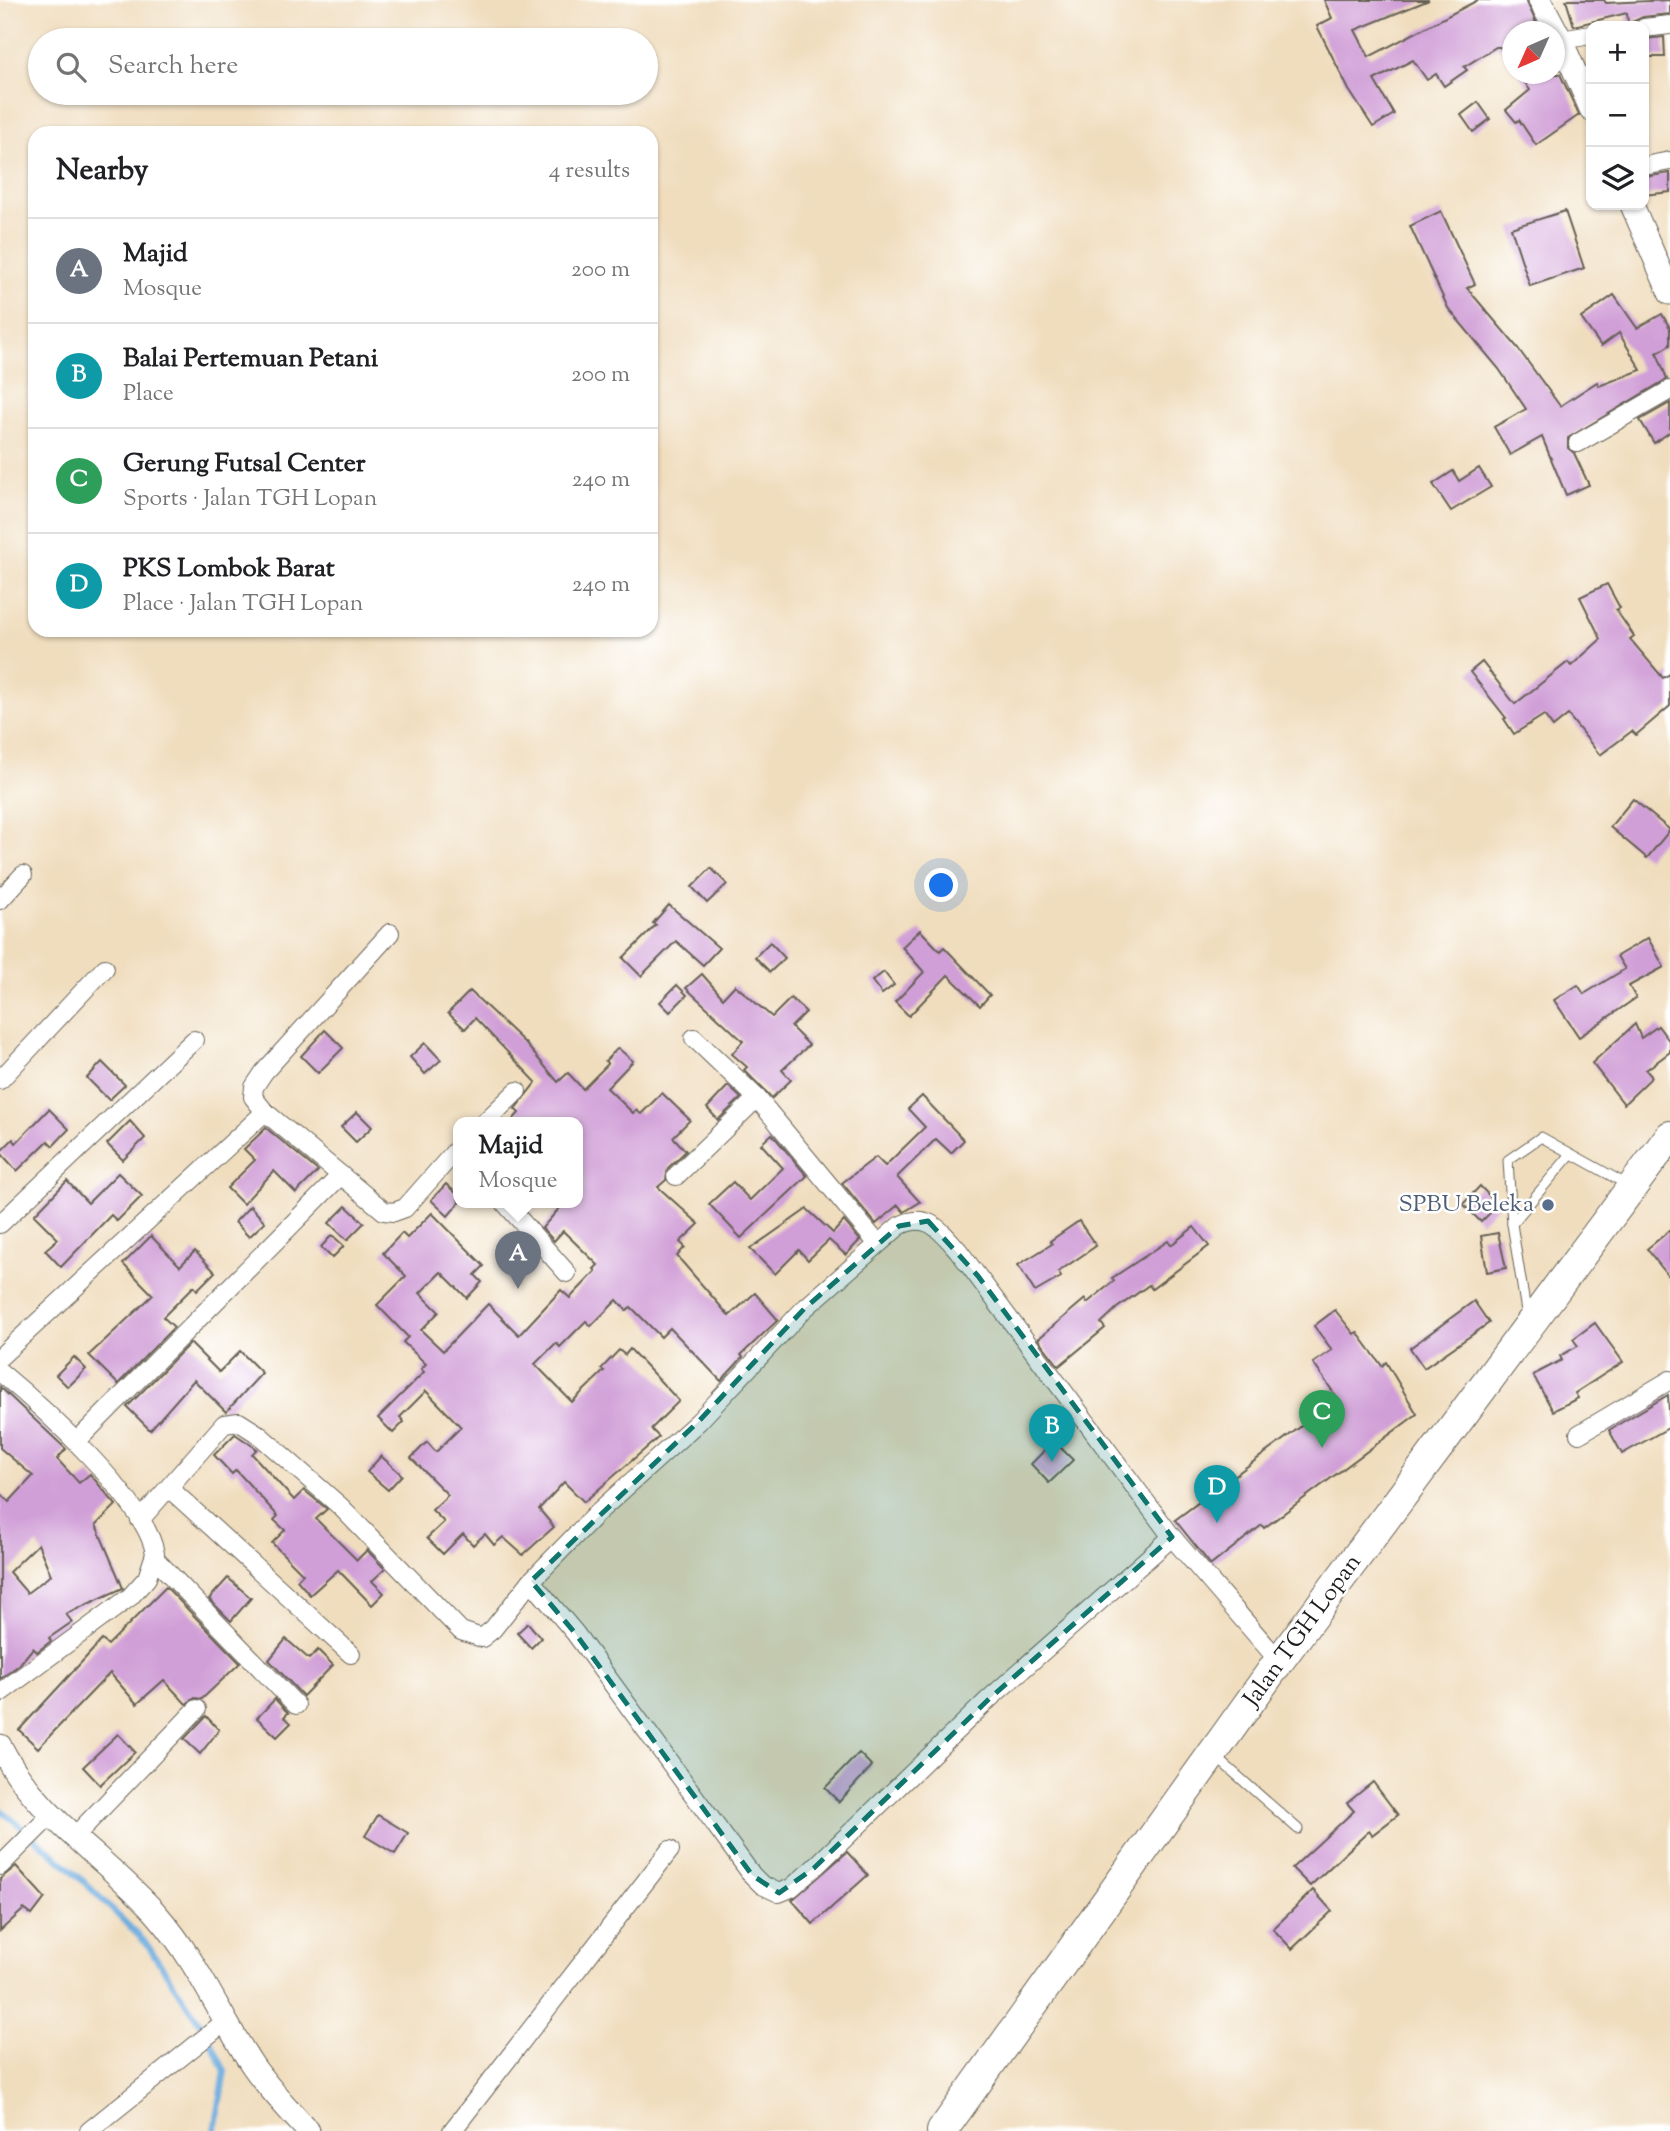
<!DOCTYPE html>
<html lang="en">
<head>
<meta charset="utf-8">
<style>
	:root { --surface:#fff; --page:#f2f2f2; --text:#202124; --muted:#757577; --line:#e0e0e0; --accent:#ea580c }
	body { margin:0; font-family:"Sorts Mill Goudy",serif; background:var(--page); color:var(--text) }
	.controls { position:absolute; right:21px; top:21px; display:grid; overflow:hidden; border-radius:14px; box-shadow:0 2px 5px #0004 }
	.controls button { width:63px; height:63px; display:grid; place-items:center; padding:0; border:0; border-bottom:2px solid var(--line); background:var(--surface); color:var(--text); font:35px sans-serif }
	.compass { position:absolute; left:1502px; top:21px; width:63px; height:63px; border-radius:50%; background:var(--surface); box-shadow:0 2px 5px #0004; rotate:225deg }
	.you { position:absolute; left:942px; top:886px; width:24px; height:24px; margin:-18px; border:5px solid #fff; border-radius:50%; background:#1a73e8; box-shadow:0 0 0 10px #1a73e833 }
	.badge { display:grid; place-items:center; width:46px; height:46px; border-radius:50%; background:var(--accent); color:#fff; font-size:23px; font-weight:700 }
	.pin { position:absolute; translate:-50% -58px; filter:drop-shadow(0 2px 4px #0008) }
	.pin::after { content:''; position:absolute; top:37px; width:24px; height:21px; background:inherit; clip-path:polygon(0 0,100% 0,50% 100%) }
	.popup { position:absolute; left:453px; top:1117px; width:130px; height:91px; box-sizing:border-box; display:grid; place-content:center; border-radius:14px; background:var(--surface); filter:drop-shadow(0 2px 5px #0005); font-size:23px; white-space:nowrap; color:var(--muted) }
	.popup b { font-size:26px; color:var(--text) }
	.popup::after { content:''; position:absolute; left:50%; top:100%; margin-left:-14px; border:14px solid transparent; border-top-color:var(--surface) }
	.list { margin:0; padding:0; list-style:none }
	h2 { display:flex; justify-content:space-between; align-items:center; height:91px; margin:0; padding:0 28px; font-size:30px }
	h2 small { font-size:23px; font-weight:400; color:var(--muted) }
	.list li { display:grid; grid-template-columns:46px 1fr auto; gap:21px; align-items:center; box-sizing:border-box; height:105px; padding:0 28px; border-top:2px solid var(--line) }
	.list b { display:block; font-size:26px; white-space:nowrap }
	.list p { margin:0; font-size:23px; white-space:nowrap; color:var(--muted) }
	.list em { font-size:23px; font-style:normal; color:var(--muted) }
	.icon { flex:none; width:38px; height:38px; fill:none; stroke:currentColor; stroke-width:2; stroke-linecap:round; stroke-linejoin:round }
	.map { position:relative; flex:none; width:1670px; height:2131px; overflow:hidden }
	.search { position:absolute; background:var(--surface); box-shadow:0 2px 5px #0004; left:28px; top:28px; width:630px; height:77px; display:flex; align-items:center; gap:18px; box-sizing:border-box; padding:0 24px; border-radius:38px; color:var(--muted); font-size:26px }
	.panel { position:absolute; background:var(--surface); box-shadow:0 2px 5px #0004; left:28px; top:126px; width:630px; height:511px; border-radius:21px }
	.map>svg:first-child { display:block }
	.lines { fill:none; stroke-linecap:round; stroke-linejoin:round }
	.stream { stroke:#69aadd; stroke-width:6 }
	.building { fill:#d09fd7; fill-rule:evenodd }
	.service-casing { stroke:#666055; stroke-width:11 }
	.minor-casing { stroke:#666055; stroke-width:20 }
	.tertiary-casing { stroke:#666055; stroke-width:25 }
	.trunk-casing { stroke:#666055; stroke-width:32 }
	.service { stroke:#fff; stroke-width:9 }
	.minor { stroke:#fff; stroke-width:18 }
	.tertiary { stroke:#fff; stroke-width:23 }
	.trunk { stroke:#fff; stroke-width:30 }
	.marked { fill:#0f766e; fill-opacity:0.2; stroke:#0f766e; stroke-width:5; stroke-dasharray:14 9; stroke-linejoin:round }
	.service-dot { fill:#5c6f8a; stroke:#fff; stroke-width:2.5 }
	.labels { text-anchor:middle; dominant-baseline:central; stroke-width:5; stroke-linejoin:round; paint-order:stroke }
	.service-label { font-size:24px; fill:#4e5e75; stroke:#fff; text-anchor:end }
	.street-label { font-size:24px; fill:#1c1c1c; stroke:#fff }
</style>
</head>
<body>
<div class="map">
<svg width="1670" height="2131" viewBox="0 0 1670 2131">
	<rect width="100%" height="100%" fill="#fff"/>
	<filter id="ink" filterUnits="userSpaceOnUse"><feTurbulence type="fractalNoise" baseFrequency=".0143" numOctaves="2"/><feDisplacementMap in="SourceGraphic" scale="14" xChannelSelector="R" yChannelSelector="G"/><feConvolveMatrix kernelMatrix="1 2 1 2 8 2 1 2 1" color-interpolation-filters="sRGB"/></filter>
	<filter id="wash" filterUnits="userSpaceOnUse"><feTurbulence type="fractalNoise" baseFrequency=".00686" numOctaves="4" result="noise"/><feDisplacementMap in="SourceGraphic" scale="28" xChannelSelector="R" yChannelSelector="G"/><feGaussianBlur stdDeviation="1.57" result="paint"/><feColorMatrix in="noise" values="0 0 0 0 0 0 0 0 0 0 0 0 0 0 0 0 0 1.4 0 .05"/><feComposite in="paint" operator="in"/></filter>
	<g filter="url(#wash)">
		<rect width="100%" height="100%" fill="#f0ddbe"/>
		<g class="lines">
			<path class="stream" d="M0,1809L72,1870L146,1943L206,2032L225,2071L215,2131"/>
		</g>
		<g id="blocks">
			<g class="building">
				<path d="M1324,0H1429L1355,30L1369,57L1478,0H1526L1536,22L1531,25L1536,32H1513V65L1500,47H1496L1464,67L1467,70L1444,86L1436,74L1427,80L1413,60L1374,80L1394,114L1373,127L1349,90L1317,26L1332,18Z"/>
				<path d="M1566,0H1604L1606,3L1670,0V14L1643,17L1628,24L1627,13L1574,26Z"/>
				<path d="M1664,37L1665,57H1644V39Z"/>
				<path d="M1519,74H1560L1579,115L1536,145L1519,120L1516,122L1506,110L1530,90Z"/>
				<path d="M1478,102L1490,119L1473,132L1461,115Z"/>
				<path d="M1670,173V192L1644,195V177Z"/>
				<path d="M1441,211L1475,284L1467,288L1517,347L1560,406L1597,382L1599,386L1641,370L1619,333L1601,346L1581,318L1614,295L1637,328L1662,314L1670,328V345L1657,353L1667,379L1568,438V448L1574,453L1589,485L1566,495L1542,437L1510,455L1494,427L1526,409L1499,369L1448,308L1410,226Z"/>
				<path d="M1565,211L1584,268L1530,286L1511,228Z"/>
				<path d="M1670,403V432L1654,443L1640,420Z"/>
				<path d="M1479,468L1491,487L1451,511L1433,484L1453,471L1459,481Z"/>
				<path d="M1607,584L1620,608L1616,610L1634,636L1630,639L1663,678L1670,674V706L1636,735L1632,731L1600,755L1568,715L1553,727L1544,715L1514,734L1504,719L1506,718L1470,672L1482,662L1515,704L1568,662L1571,666L1601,639L1580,597Z"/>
				<path d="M1633,799L1670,830L1647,858L1610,827Z"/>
				<path d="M711,868L727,884L707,903L692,887Z"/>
				<path d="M669,905L719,948L703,965L676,941L641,976L623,958L656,925L653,923Z"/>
				<path d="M920,930L940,951L944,947L990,995L980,1006L948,975L909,1016L895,1002L924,972L902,947Z"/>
				<path d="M1648,938L1664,967L1629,986L1636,998L1579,1037L1554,1000L1578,985L1584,994L1625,969L1617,956Z"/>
				<path d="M770,942L785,958L770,972L755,957Z"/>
				<path d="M884,972L894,985L882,994L872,981Z"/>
				<path d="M702,974L723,998L735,985L772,1017L791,998L806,1012L791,1027L809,1045L782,1070L791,1080L772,1098L744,1070L747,1067L732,1054L743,1041L686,988Z"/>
				<path d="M677,985L687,995L670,1012L660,1002Z"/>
				<path d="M470,991L525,1043L558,1082L568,1073L583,1089L608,1064L605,1061L618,1048L633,1061L607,1088L633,1113L636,1110L641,1114L662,1093L690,1120L673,1137L686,1151L668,1168L666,1180L658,1187L699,1224L680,1242L685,1247L677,1256L729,1316L755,1293L778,1320L741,1355L743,1357L721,1381L670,1328L661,1337L631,1307L627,1311L617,1300L591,1326L586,1321L560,1347L556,1343L535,1364L572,1402L604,1371L601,1369L619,1350L625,1355L630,1349L679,1401L651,1429L659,1437L584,1502L564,1482L539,1509L554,1527L523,1555L503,1537L494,1545L485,1534L473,1545L463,1534L443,1554L427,1538L444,1522L432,1510L448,1495L411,1458L427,1442L436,1452L461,1427L426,1391L400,1417L404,1422L393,1433L378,1418L424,1372L421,1369L426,1364L403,1342L408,1337L377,1305L406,1276L383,1253L402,1233L407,1238L432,1213L484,1266L475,1275L482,1282L467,1298L441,1272L420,1293L439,1312L421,1330L443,1351L488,1304L519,1335L561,1290L570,1298L596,1271L594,1269L598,1265L563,1231L554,1241L542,1228L564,1203H578V1123H510L519,1113L515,1109L536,1082L475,1018L465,1029L448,1013Z"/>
				<path d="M1635,1024L1641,1038L1658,1026L1670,1042V1052L1646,1070L1652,1077L1624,1104L1592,1063Z"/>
				<path d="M325,1030L343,1048L318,1073L301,1056Z"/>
				<path d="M425,1043L441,1060L425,1074L410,1057Z"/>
				<path d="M102,1062L125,1085L109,1100L87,1078Z"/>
				<path d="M728,1086L741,1098L718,1120L707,1108Z"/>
				<path d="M922,1096L964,1140L951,1153L936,1139L897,1177L920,1202L904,1212L898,1205L876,1224L842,1183L876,1157L885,1166L925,1127L908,1109Z"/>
				<path d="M49,1109L69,1129L53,1146L48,1141L17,1171L0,1152L13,1139L16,1143Z"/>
				<path d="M357,1112L372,1127L356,1142L341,1127Z"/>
				<path d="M130,1121L145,1138L123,1160L107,1144Z"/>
				<path d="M266,1128L318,1171L296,1193L274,1171L243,1204L227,1188L255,1160L244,1149Z"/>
				<path d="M772,1134L807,1176L741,1238L709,1204L733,1182L750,1200L783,1168L761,1144Z"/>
				<path d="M118,1173L142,1196L117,1221L111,1215L61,1267L45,1250L58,1239L34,1215L67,1181L88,1203Z"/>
				<path d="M446,1184L458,1195L459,1203L448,1216L431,1200Z"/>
				<path d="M1480,1186L1498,1205L1481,1222L1463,1204Z"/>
				<path d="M250,1206L265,1222L249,1237L235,1222Z"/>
				<path d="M346,1206L364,1223L347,1240L329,1223Z"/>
				<path d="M807,1209L833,1233L844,1221L860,1240L846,1255L829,1240L808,1260L799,1250L775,1274L750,1249Z"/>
				<path d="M1079,1221L1096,1246L1058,1272L1061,1277L1035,1292L1018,1265L1052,1244L1050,1241Z"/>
				<path d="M1194,1227L1209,1246L1152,1289L1149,1285L1117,1308L1101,1323L1105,1328L1059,1366L1038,1339L1085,1299L1087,1303L1114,1281L1112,1278L1168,1241L1171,1245Z"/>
				<path d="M1670,1230V1278L1647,1249Z"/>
				<path d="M1498,1233L1506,1268L1487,1272L1481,1236Z"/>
				<path d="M332,1235L344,1246L332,1258L321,1247Z"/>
				<path d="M151,1236L180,1266L195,1251L215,1272L197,1290L194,1286L163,1317L174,1327L118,1384L89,1355L153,1295L123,1264Z"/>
				<path d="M1474,1301L1489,1323L1424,1368L1410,1348Z"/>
				<path d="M1335,1310L1354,1334L1357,1332L1382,1366L1386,1362L1417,1414L1264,1528L1262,1525L1211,1565L1175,1520L1338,1399L1313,1363L1332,1350L1314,1326Z"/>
				<path d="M1595,1323L1623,1362L1575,1393L1578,1398L1553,1411L1533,1375L1562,1360L1560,1356L1578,1346L1573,1339Z"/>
				<path d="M190,1343L219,1372L240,1351L262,1373L226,1412L194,1380L150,1430L127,1407Z"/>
				<path d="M74,1357L86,1369L68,1387L56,1375Z"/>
				<path d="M0,1387L66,1449L57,1459L79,1483L90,1474L116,1505L96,1525L123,1588L66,1614L72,1622L49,1638L51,1641L37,1652L33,1648L19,1665L0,1679V1492L9,1502L33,1476L0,1448ZM38,1544L51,1575L27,1593L9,1572Z"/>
				<path d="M1668,1395L1670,1427L1622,1454L1609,1430Z"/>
				<path d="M235,1434L257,1449L252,1454L294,1500L304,1490L327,1509L316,1519L357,1560L367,1550L385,1569L372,1581L384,1593L372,1605L338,1570L310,1595L297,1580L303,1574L272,1543L285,1530L274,1520L278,1516L236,1470L232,1474L214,1455Z"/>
				<path d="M1054,1441L1073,1460L1049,1483L1031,1464Z"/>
				<path d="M381,1456L402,1475L388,1490L367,1472Z"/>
				<path d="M228,1578L251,1598L231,1621L209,1599Z"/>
				<path d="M166,1587L240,1663L202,1699L195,1698L186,1704L164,1680L137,1704L110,1673L38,1748L19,1730L102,1640L108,1645Z"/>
				<path d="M528,1623L541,1638L531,1648L517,1633Z"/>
				<path d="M286,1639L309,1659L318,1650L333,1665L303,1696L269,1660Z"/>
				<path d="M275,1699L288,1713L284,1717L291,1723L277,1737L257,1718Z"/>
				<path d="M206,1716L219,1730L200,1754L184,1739Z"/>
				<path d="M118,1734L135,1752L100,1785L83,1767Z"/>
				<path d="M859,1753L872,1766L839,1802L825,1788Z"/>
				<path d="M1373,1782L1398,1815L1372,1835L1369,1831L1310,1886L1292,1868L1354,1811L1347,1803Z"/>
				<path d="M378,1815L408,1833L395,1854L365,1836Z"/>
				<path d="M847,1852L868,1875L813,1924L792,1900Z"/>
				<path d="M16,1866L45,1898L32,1915L24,1909L0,1931V1879Z"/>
				<path d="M1313,1890L1332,1911L1292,1949L1273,1929Z"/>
			</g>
		</g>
	</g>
	<g filter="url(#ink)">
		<use href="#blocks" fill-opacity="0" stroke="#666055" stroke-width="2"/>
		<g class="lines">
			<defs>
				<g id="service">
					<path d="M1512,1224L1571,1154"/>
					<path d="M1527,1317L1512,1224L1508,1160L1541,1137L1626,1184"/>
					<path d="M1215,1756L1298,1829"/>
				</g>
				<g id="minor">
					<path d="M1644,28L1670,25"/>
					<path d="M1561,40L1591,35"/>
					<path d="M1644,166L1670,161"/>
					<path d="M1578,443L1670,390"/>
					<path d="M0,900L23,875"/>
					<path d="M390,933L264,1072L254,1087L253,1097L265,1112L384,1211L394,1212L405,1208L458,1148"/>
					<path d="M694,1038L757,1098L877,1243"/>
					<path d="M0,1080L105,968"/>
					<path d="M484,1123L517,1091"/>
					<path d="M676,1176L757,1098"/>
					<path d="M505,1203L567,1273"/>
					<path d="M0,1224L194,1040"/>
					<path d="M0,1357L265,1112"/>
					<path d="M0,1372C40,1405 148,1503 155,1554L147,1578L130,1597L0,1693"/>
					<path d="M1579,1434L1670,1380"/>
					<path d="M77,1441L341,1175"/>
					<path d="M169,1488L351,1654"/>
					<path d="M140,1520L224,1424L239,1422L258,1434L341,1507L461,1631L482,1638L493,1629L531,1581L597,1513L699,1421L804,1309L899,1226C927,1211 940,1230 958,1250L1172,1537L1279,1661"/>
					<path d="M155,1559L296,1705"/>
					<path d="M531,1581L575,1633L752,1875L762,1885L779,1893L791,1888L814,1868L989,1699L1172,1537"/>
					<path d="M73,1838L197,1709"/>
					<path d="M0,1866L50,1816"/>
					<path d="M89,2131L227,2020"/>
					<path d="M452,2131L670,1850"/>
				</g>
				<g id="tertiary">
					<path d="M1540,0L1561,40L1591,109"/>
					<path d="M1632,205L1670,293"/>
					<path d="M0,1746C40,1822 105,1855 159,1917C198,1962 220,2017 253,2066C269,2089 289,2110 308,2131"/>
				</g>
				<path id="trunk" d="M942,2131L1279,1661L1670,1136"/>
			</defs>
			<use href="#service" class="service-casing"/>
			<use href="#minor" class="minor-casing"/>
			<use href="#tertiary" class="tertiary-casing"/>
			<use href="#trunk" class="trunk-casing"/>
			<use href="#service" class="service"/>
			<use href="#minor" class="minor"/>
			<use href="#tertiary" class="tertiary"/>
			<use href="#trunk" class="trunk"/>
		</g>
	</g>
	<path class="marked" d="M928,1221L978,1276L1172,1537L989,1699L814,1868L779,1893L752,1875L575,1633L531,1581L699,1421L804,1309L899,1226Z"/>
	<circle class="service-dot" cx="1548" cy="1205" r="7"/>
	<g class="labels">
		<g class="service-label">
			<text x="1534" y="1205">SPBU Beleka</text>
		</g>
		<g class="street-label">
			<text transform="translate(1303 1631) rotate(-54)">Jalan TGH Lopan</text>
		</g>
	</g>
</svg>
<div class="controls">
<button>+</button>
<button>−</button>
<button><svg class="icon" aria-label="layers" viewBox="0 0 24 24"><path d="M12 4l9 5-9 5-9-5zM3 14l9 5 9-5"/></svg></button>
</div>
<svg class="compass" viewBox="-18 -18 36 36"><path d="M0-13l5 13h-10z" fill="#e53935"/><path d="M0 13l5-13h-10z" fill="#757577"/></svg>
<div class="you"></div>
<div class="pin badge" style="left:518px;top:1289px;background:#6b7280">A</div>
<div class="popup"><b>Majid</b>Mosque</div>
<div class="pin badge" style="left:1052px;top:1462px;background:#0f9aa8">B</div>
<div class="pin badge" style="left:1322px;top:1448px;background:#2e9e5b">C</div>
<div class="pin badge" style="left:1217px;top:1523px;background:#0f9aa8">D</div>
<div class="search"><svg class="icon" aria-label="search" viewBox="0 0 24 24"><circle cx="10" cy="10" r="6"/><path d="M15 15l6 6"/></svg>Search here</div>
<section class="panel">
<h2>Nearby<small>4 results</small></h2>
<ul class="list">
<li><span class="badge" style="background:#6b7280">A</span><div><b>Majid</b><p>Mosque</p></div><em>200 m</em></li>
<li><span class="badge" style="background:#0f9aa8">B</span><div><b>Balai Pertemuan Petani</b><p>Place</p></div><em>200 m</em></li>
<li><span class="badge" style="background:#2e9e5b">C</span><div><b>Gerung Futsal Center</b><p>Sports · Jalan TGH Lopan</p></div><em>240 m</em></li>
<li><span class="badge" style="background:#0f9aa8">D</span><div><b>PKS Lombok Barat</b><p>Place · Jalan TGH Lopan</p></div><em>240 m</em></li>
</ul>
</section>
</div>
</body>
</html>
